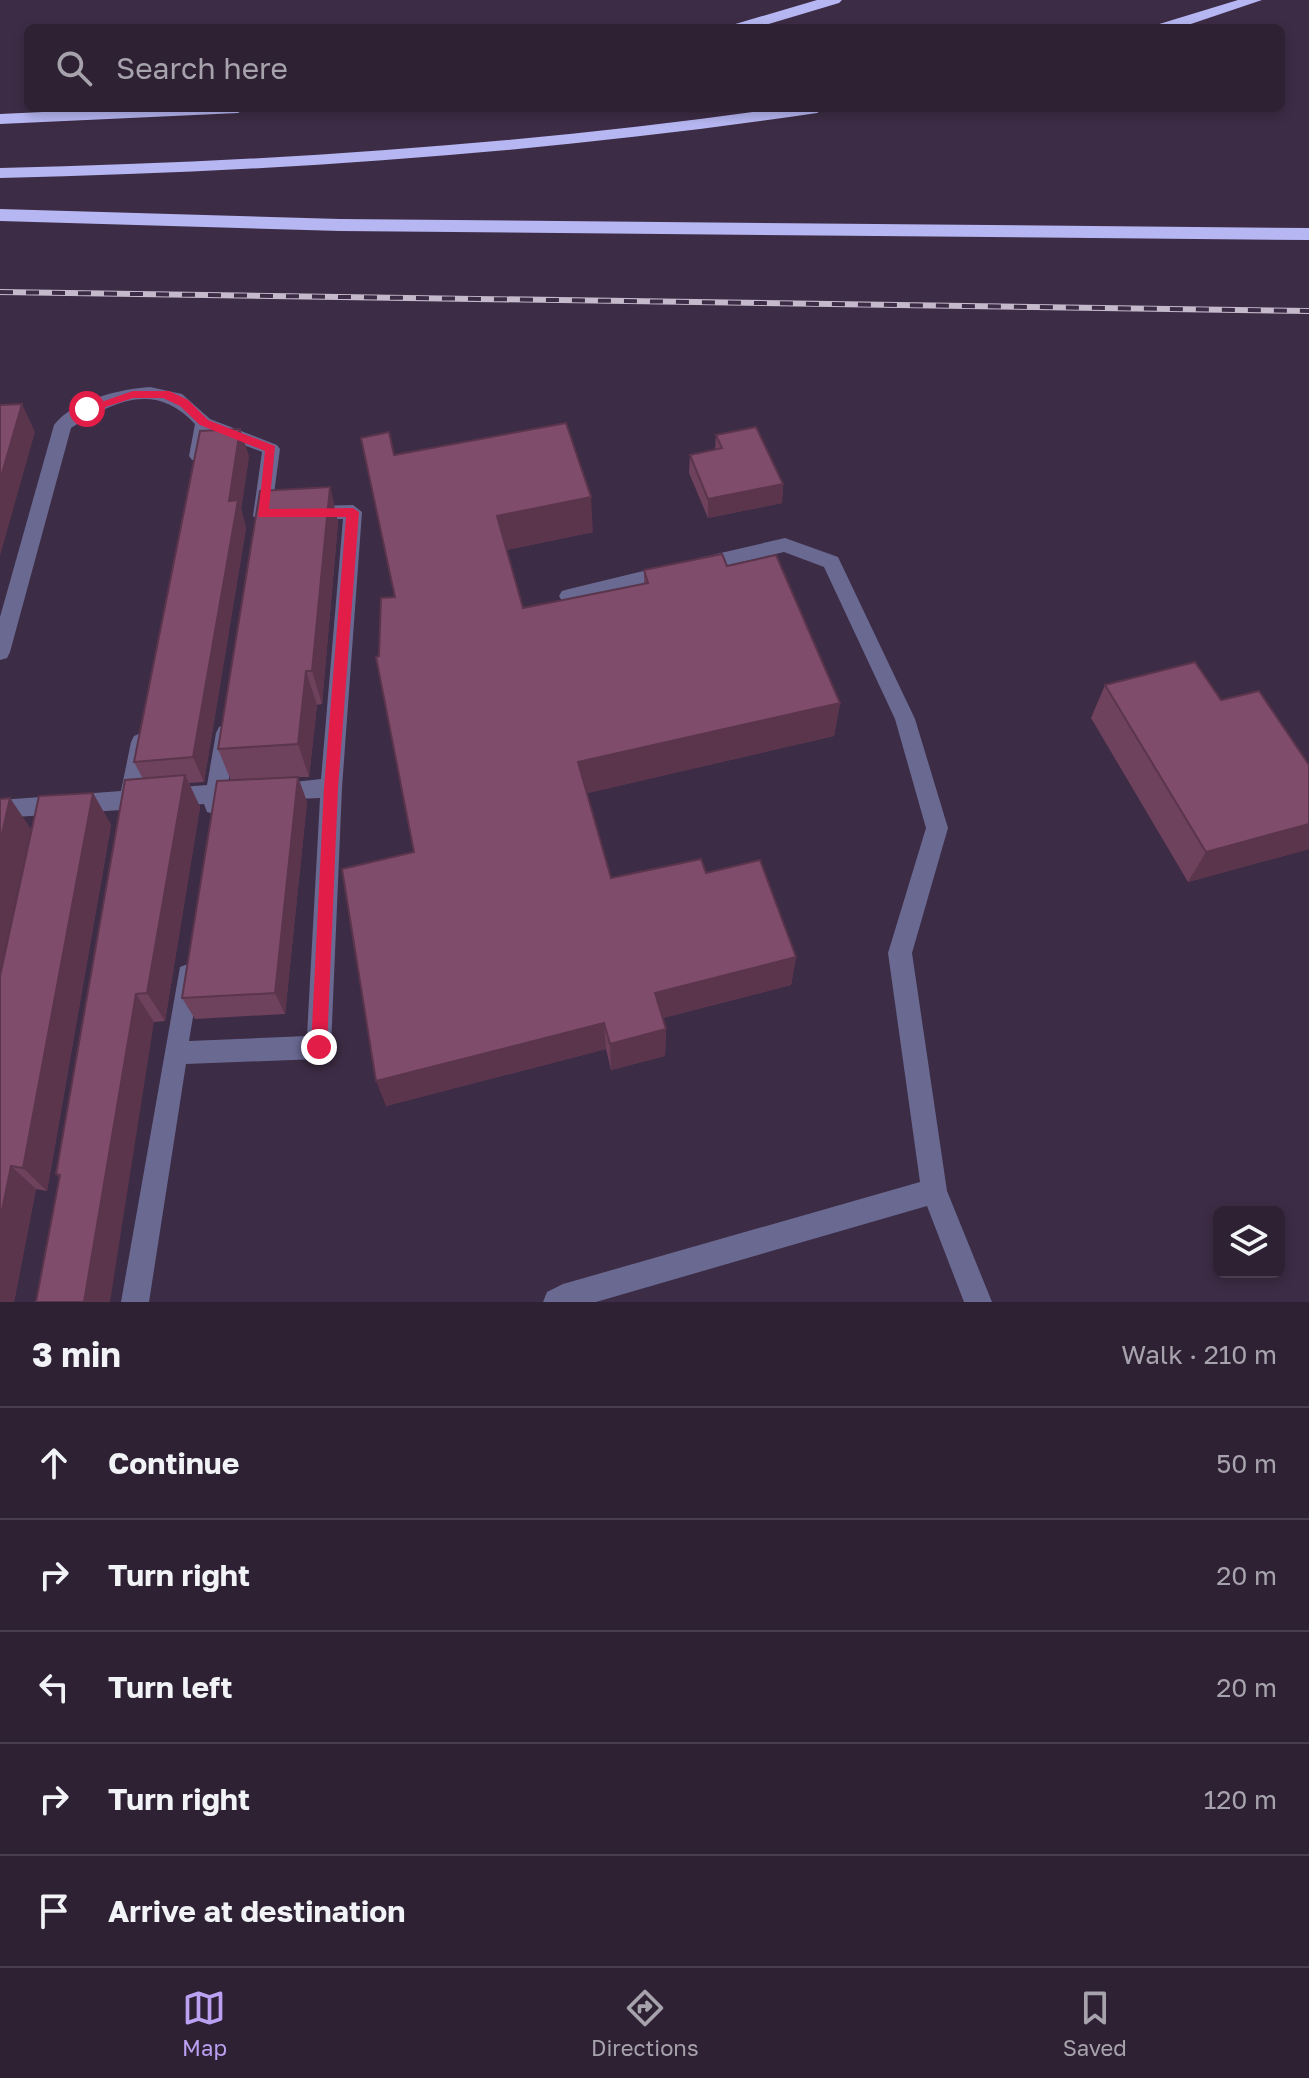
<!DOCTYPE html>
<html lang="en">
<head>
<meta charset="utf-8">
<style>
	:root { --surface:#2e2134; --page:#36293c; --text:#f1f3f6; --muted:#a7a3ac; --line:#493e4f; --accent:#bca0f2 }
	body { margin:0; font-family:"Golos Text",sans-serif; background:var(--page); color:var(--text) }
	.controls { position:absolute; right:24px; bottom:24px; display:grid; overflow:hidden; border-radius:12px; box-shadow:0 4px 12px #0003 }
	.controls button { width:72px; height:72px; display:grid; place-items:center; padding:0; border:0; border-bottom:2px solid var(--line); background:var(--surface); color:var(--text); font:40px sans-serif }
	.stop { position:absolute; width:24px; height:24px; margin:-18px; border:6px solid #e11d48; border-radius:50%; background:#fff }
	.stop.end { background:#e11d48; border-color:#fff; box-shadow:0 2px 8px #0008 }
	.list { margin:0; padding:0; list-style:none }
	h2 { display:flex; justify-content:space-between; align-items:center; height:104px; margin:0; padding:0 32px; font-size:34px }
	h2 small { font-size:26px; font-weight:400; color:var(--muted) }
	.list li { display:grid; grid-template-columns:52px 1fr auto; gap:24px; align-items:center; box-sizing:border-box; height:112px; padding:0 32px; border-top:2px solid var(--line) }
	.list b { display:block; font-size:30px; white-space:nowrap }
	.list em { font-size:26px; font-style:normal; color:var(--muted) }
	.icon { flex:none; width:44px; height:44px; fill:none; stroke:currentColor; stroke-width:2; stroke-linecap:round; stroke-linejoin:round }
	.map { position:relative; flex:none; width:1309px; height:1302px; overflow:hidden }
	.search { position:absolute; background:var(--surface); box-shadow:0 4px 12px #0003; left:24px; right:24px; top:24px; height:88px; display:flex; align-items:center; gap:20px; box-sizing:border-box; padding:0 28px; border-radius:12px; color:var(--muted); font-size:30px }
	.sheet { height:664px; background:var(--surface) }
	nav { display:flex; justify-content:space-around; align-items:center; box-sizing:border-box; height:112px; border-top:2px solid var(--line); background:var(--surface); font-size:22px; color:var(--muted) }
	nav a { display:grid; justify-items:center; gap:4px }
	nav .on { color:var(--accent) }
	.map>svg:first-child { display:block }
	.lines { fill:none; stroke-linecap:round; stroke-linejoin:round }
	.minor { fill:#696992; fill-rule:evenodd }
	.highway { fill:#b6b6f2; fill-rule:evenodd }
	.rail-casing { stroke:#c5bacb; stroke-width:6 }
	.rail { stroke:#3d2c45; stroke-width:4; stroke-dasharray:13; stroke-linecap:butt }
	.wall { fill:#6e415d }
	.shaded-wall { fill:#5a354c }
	.building { fill:#804c6c; stroke:#5a354c; stroke-width:2 }
	.route { fill:#e11d48 }
</style>
</head>
<body>
<div class="map">
<svg width="1309" height="1302" viewBox="0 0 1309 1302">
	<rect width="100%" height="100%" fill="#3d2c45"/>
	<g class="lines">
		<g class="minor">
			<path d="M150,387L182,394L210,419L277,445L280,449L271,516L262,523L253,516L262,452L211,432L204,460H192L189,456L195,424C155,381 115,401 71,428L10,652L7,658L0,660V617L54,425C73,400 120,389 150,387Z"/>
			<path d="M353,505L362,512L342,788L331,1047L328,1055L319,1059L186,1064L149,1302H121L180,967L188,964L196,967L200,975L189,1041L307,1036L320,798L275,800L267,797L264,791L267,785L321,779L343,519L309,520L300,513L309,506Z"/>
			<path d="M785,538L838,557L915,719L948,828L912,953L947,1191L992,1302H964L927,1206L596,1302H543L547,1292L563,1284L920,1182L888,953L926,828L895,719L824,567L784,552L699,572L689,565L699,558Z"/>
			<path d="M668,565L678,572L675,577L569,603L562,601L559,596L562,591L569,589Z"/>
			<path d="M226,724L233,727L236,733L228,784L239,787L242,793L239,799L226,802L223,812L215,814L207,812L204,804L138,809L129,814L121,810L0,818V800L121,791L131,742L134,736L141,733L148,736L151,742L143,790L207,785L216,733L219,727Z"/>
		</g>
		<g class="highway">
			<path d="M817,0H842L839,3L755,28H730L732,25Z"/>
			<path d="M1238,0H1262L1179,28H1154L1156,25Z"/>
			<path d="M128,108H246L238,113L0,124V114Z"/>
			<path d="M782,108H825L817,113C546,153 274,172 0,178V168C262,162 522,145 782,108Z"/>
			<path d="M0,209L340,219L1309,228V240L340,231L0,221Z"/>
		</g>
		<defs>
			<path id="rail" d="M0,292L1309,311"/>
		</defs>
		<use href="#rail" class="rail-casing"/>
		<use href="#rail" class="rail"/>
	</g>
	<g class="wall">
		<path d="M716,435L783,484L782,503L708,518L689,473L690,455L715,450Z"/>
		<path d="M394,455L593,532L507,550L523,608L644,584V570L727,566L840,703L834,736L587,793L611,878L706,873L796,957L791,985L663,1018L666,1029L665,1056L611,1070L606,1049L386,1106L414,852L379,656L395,597Z"/>
		<path d="M249,456L241,509L246,528L204,782L189,783L200,807L165,1021L154,1022L60,1178L56,1174L143,779L134,762Z"/>
		<path d="M330,487L338,523L322,704L317,705L309,777H298L307,802L285,1014L195,1019L182,998L231,781L218,749Z"/>
		<path d="M1105,685L1221,700L1309,765V849L1188,882L1091,718Z"/>
		<path d="M93,793L111,825L47,1191L36,1189L14,1302H0V976Z"/>
	</g>
	<g class="shaded-wall">
		<path d="M22,404L35,432L0,556V480Z"/>
		<path d="M240,429L249,456L241,509L246,528L204,782L193,757L229,501Z"/>
		<path d="M783,484L782,503L708,518V499Z"/>
		<path d="M330,487L338,523L322,704L312,671Z"/>
		<path d="M591,497L593,532L502,551L497,516Z"/>
		<path d="M306,671L317,705L309,777L298,744Z"/>
		<path d="M840,703L834,736L580,795L578,762Z"/>
		<path d="M185,775L200,807L165,1021L147,993Z"/>
		<path d="M298,777L307,802L285,1014L275,993Z"/>
		<path d="M93,793L111,825L47,1191L23,1168Z"/>
		<path d="M10,798L31,829L0,972V842Z"/>
		<path d="M1309,824V849L1188,882L1206,852Z"/>
		<path d="M796,957L791,985L655,1020V993Z"/>
		<path d="M136,994L154,1022L110,1302H84Z"/>
		<path d="M604,1023L606,1049L386,1106L376,1081Z"/>
		<path d="M666,1029L665,1056L611,1070L610,1044Z"/>
		<path d="M11,1166L36,1189L14,1302H0V1220Z"/>
	</g>
	<g class="building">
		<path d="M22,404L0,480V405Z"/>
		<path d="M566,423L591,497L497,516L523,608L648,583L644,570L722,554L727,566L776,555L840,703L578,762L611,878L701,859L706,873L760,860L796,957L655,993L666,1029L610,1044L604,1023L376,1081L342,869L414,852L376,657L379,656L381,598L395,597L361,438L389,432L394,455Z"/>
		<path d="M756,427L783,484L708,499L690,455L722,448L716,435Z"/>
		<path d="M240,429L229,501L238,500L193,757L134,762L200,431Z"/>
		<path d="M330,487L312,671H306L298,744L218,749L260,491Z"/>
		<path d="M1195,662L1221,700L1259,691L1309,765V824L1206,852L1105,685Z"/>
		<path d="M185,775L147,993L136,994L84,1302H36L60,1175L56,1174L125,780Z"/>
		<path d="M298,777L275,993L182,998L217,781Z"/>
		<path d="M93,793L23,1168L11,1166L0,1220V976L39,796Z"/>
		<path d="M10,798L0,842V799Z"/>
	</g>
	<path class="route" d="M133,391H169L188,400L208,420L275,446L269,509L353,508L359,512L338,788L327,1047L319,1055L311,1047L324,788L346,517H258L265,451L200,425L180,406L163,398H133L87,413L81,409Z"/>
</svg>
<div class="controls">
<button><svg class="icon" aria-label="layers" viewBox="0 0 24 24"><path d="M12 4l9 5-9 5-9-5zM3 14l9 5 9-5"/></svg></button>
</div>
<div class="stop" style="left:87px;top:409px"></div>
<div class="stop end" style="left:319px;top:1047px"></div>
<div class="search"><svg class="icon" aria-label="search" viewBox="0 0 24 24"><circle cx="10" cy="10" r="6"/><path d="M15 15l6 6"/></svg>Search here</div>
</div>
<section class="sheet">
<h2>3 min<small>Walk · 210 m</small></h2>
<ul class="list">
<li><svg class="icon" aria-label="ahead" viewBox="0 0 24 24"><path d="M12 20V5M6 11l6-6 6 6"/></svg><div><b>Continue</b></div><em>50 m</em></li>
<li><svg class="icon" aria-label="right" viewBox="0 0 24 24"><path d="M7 20v-9h11M14 6l5 5-5 5"/></svg><div><b>Turn right</b></div><em>20 m</em></li>
<li><svg class="icon" aria-label="left" viewBox="0 0 24 24"><path d="M17 20v-9H6M10 6l-5 5 5 5"/></svg><div><b>Turn left</b></div><em>20 m</em></li>
<li><svg class="icon" aria-label="right" viewBox="0 0 24 24"><path d="M7 20v-9h11M14 6l5 5-5 5"/></svg><div><b>Turn right</b></div><em>120 m</em></li>
<li><svg class="icon" aria-label="arrive" viewBox="0 0 24 24"><path d="M6 21V4h12l-3 4 3 4H6"/></svg><div><b>Arrive at destination</b></div></li>
</ul>
</section>
<nav>
<a class="on"><svg class="icon" aria-label="map" viewBox="0 0 24 24"><path d="M3 6l6-2 6 2 6-2v14l-6 2-6-2-6 2zM9 4v14M15 6v14"/></svg>Map</a>
<a><svg class="icon" aria-label="directions" viewBox="0 0 24 24"><path d="M12 3l9 9-9 9-9-9zM9 14v-3h6M13 9l2 2-2 2"/></svg>Directions</a>
<a><svg class="icon" aria-label="saved" viewBox="0 0 24 24"><path d="M7 4h10v16l-5-4-5 4z"/></svg>Saved</a>
</nav>
</body>
</html>
